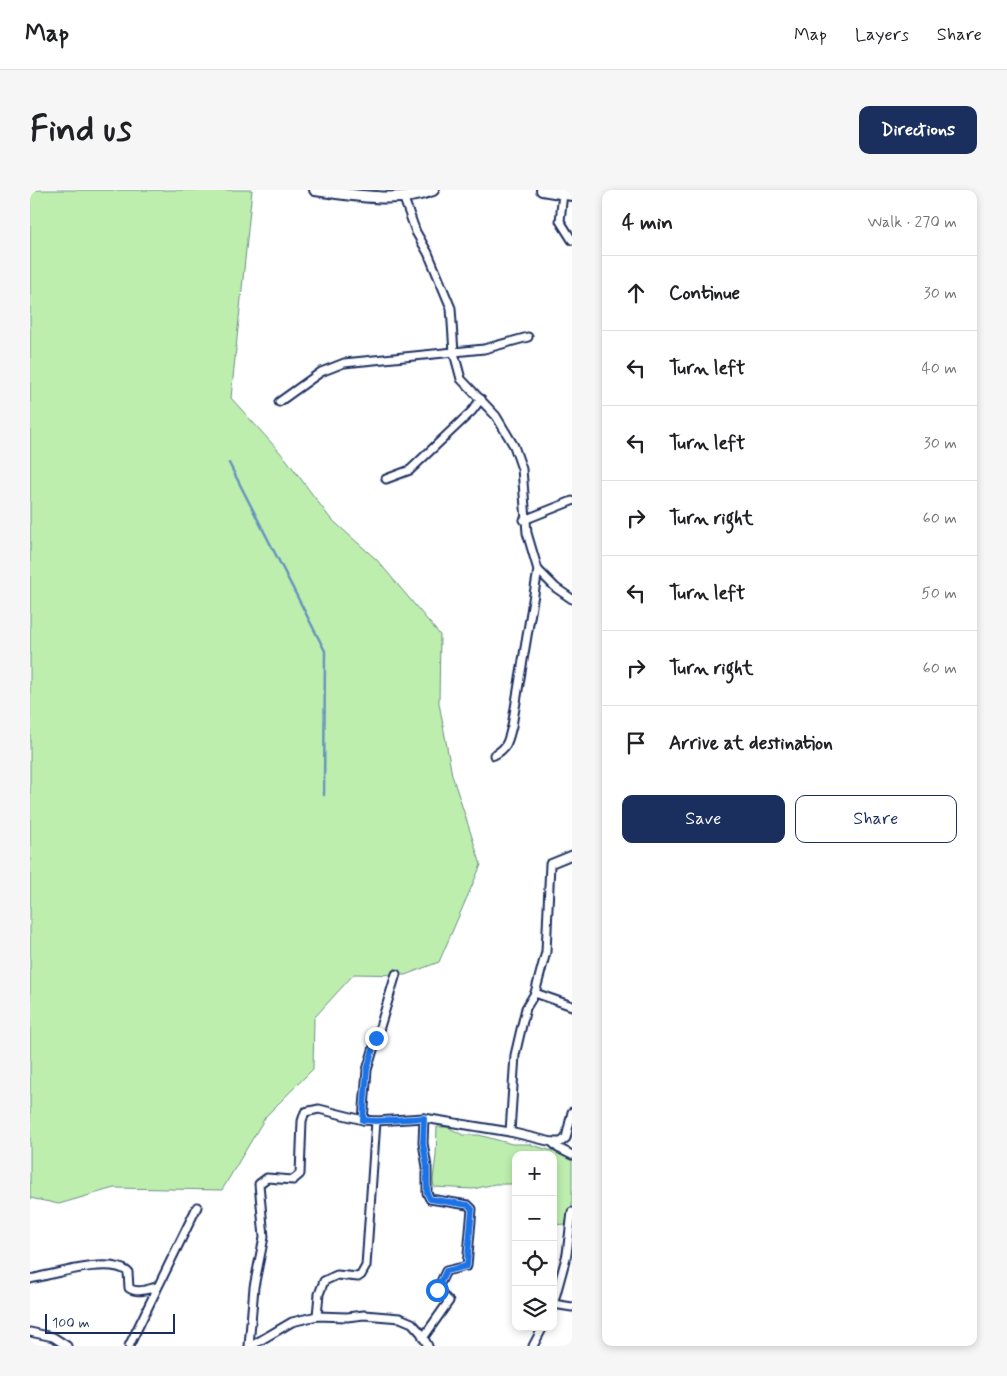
<!DOCTYPE html>
<html lang="en">
<head>
<meta charset="utf-8">
<style>
	:root { --surface:#fff; --page:#f6f6f6; --text:#202124; --muted:#757577; --line:#e0e0e0; --accent:#1b2f5e }
	body { margin:0; font-family:Mynerve,sans-serif; background:var(--page); color:var(--text) }
	.controls { position:absolute; right:15px; bottom:15px; display:grid; overflow:hidden; border-radius:10px; box-shadow:0 2px 8px #0003 }
	.controls button { width:45px; height:45px; display:grid; place-items:center; padding:0; border:0; border-bottom:1px solid var(--line); background:var(--surface); color:var(--text); font:25px sans-serif }
	.scale { position:absolute; left:15px; bottom:12px; width:130px; box-sizing:border-box; padding-left:5px; border:2px solid #1b2f5e; border-top:0; font-size:14px; line-height:18px; white-space:nowrap; color:#1b2f5e; -webkit-text-stroke:4px #fff; paint-order:stroke }
	.stop { position:absolute; width:15px; height:15px; margin:-11px; border:4px solid #1a73e8; border-radius:50%; background:#fff }
	.stop.end { background:#1a73e8; border-color:#fff; box-shadow:0 1px 5px #0008 }
	.list { margin:0; padding:0; list-style:none }
	h2 { display:flex; justify-content:space-between; align-items:center; height:65px; margin:0; padding:0 20px; font-size:21px }
	h2 small { font-size:16px; font-weight:400; color:var(--muted) }
	.list li { display:grid; grid-template-columns:32px 1fr auto; gap:15px; align-items:center; box-sizing:border-box; height:75px; padding:0 20px; border-top:1px solid var(--line) }
	.list b { display:block; font-size:19px; white-space:nowrap }
	.list em { font-size:16px; font-style:normal; color:var(--muted) }
	.actions { display:flex; gap:10px; padding:15px 20px }
	.actions a { flex:1; padding:11px 0; border:1px solid var(--accent); border-radius:10px; text-align:center; font-size:18px; color:var(--accent) }
	.actions .main { background:var(--accent); color:#fff }
	.icon { flex:none; width:28px; height:28px; fill:none; stroke:currentColor; stroke-width:2; stroke-linecap:round; stroke-linejoin:round }
	.map { position:relative; flex:none; width:542px; height:1156px; overflow:hidden; border-radius:10px }
	header { display:flex; align-items:center; gap:30px; box-sizing:border-box; height:70px; padding:0 25px; background:var(--surface); border-bottom:1px solid var(--line) }
	header strong { font-size:24px }
	nav { display:flex; gap:28px; margin-inline-start:auto; font-size:18px }
	.intro { display:flex; align-items:center; justify-content:space-between; box-sizing:border-box; height:120px; padding:0 30px }
	h1 { margin:0; font-size:35px }
	.button { padding:12px 22px; border-radius:10px; background:var(--accent); color:#fff; font-size:18px; font-weight:700 }
	main { display:flex; gap:30px; padding:0 30px }
	aside { flex:1; background:var(--surface); border-radius:10px; box-shadow:0 2px 8px #0003 }
	.map>svg:first-child { display:block }
	.grass { fill:#bdeeae; stroke:#6c8e86 }
	.lines { fill:none; stroke-linecap:round; stroke-linejoin:round }
	.stream { stroke:#6894bd; stroke-width:2.5 }
	.street-casing { stroke:#1b2f5e; stroke-width:11 }
	.secondary-casing { stroke:#1b2f5e; stroke-width:14 }
	.street { stroke:#fff; stroke-width:7 }
	.secondary { stroke:#fff; stroke-width:10 }
	.route { stroke:#1a73e8; stroke-width:6 }
</style>
</head>
<body>
<header>
<strong>Map</strong>
<nav><a>Map</a><a>Layers</a><a>Share</a></nav>
</header>
<div class="intro"><h1>Find us</h1><a class="button">Directions</a></div>
<main>
<div class="map">
<svg width="542" height="1156" viewBox="0 0 542 1156">
	<rect width="100%" height="100%" fill="#fff"/>
	<filter id="ink" filterUnits="userSpaceOnUse"><feTurbulence type="fractalNoise" baseFrequency=".02" numOctaves="2"/><feDisplacementMap in="SourceGraphic" scale="10" xChannelSelector="R" yChannelSelector="G"/><feConvolveMatrix kernelMatrix="1 2 1 2 8 2 1 2 1" color-interpolation-filters="sRGB"/></filter>
	<g filter="url(#ink)">
		<g class="grass">
			<path d="M0,0H222L201,208L256,269L300,328L347,370L410,445L409,513L422,585L451,675L409,772L375,785L324,784L284,828L283,879L236,926L192,1000L84,998L29,1014L0,1008Z"/>
			<path d="M407,937H417L433,945H449L482,954H499L542,967V1027C537,1035 532,1036 523,1033V965H486V994H465L443,999L404,997L403,990L406,965Z"/>
		</g>
		<g class="lines">
			<path class="stream" d="M199,273L295,461L294,605"/>
			<defs>
				<g id="street">
					<path d="M533,3L530,31L542,50"/>
					<path d="M373,6L386,42L398,63L421,118L424,163L431,189L466,226L484,256L492,279L497,343L508,380L526,398L542,409"/>
					<path d="M249,212L291,182L314,173L454,159L498,147"/>
					<path d="M356,289L380,280L442,221L451,209"/>
					<path d="M494,330L542,311"/>
					<path d="M464,565C478,558 478,550 482,536L508,380"/>
					<path d="M505,803L542,816"/>
					<path d="M333,930L337,880L366,784"/>
					<path d="M480,942L485,865L496,818L505,803L516,762L520,674L542,665"/>
					<path d="M522,952L528,958L542,965"/>
					<path d="M0,1089C22,1085 80,1066 98,1082L99,1098C108,1104 117,1099 127,1097"/>
					<path d="M523,1114L542,1117"/>
					<path d="M523,1115L537,1064L542,1022"/>
					<path d="M287,1126L289,1104L294,1091L307,1085L328,1087L331,1085L336,1076L346,931"/>
					<path d="M0,1142L23,1147L37,1156"/>
					<path d="M393,1148L419,1111L407,1100L416,1081L437,1076L442,1019L438,1015L400,1009L397,1003V977L393,953L394,928"/>
					<path d="M99,1156L167,1017"/>
					<path d="M219,1156L224,1097L234,1047L229,994L237,988L263,990L270,984L272,931L275,922L289,919L333,930L346,931L394,928L480,942L522,952H531L536,948L542,922"/>
					<path d="M221,1156L262,1132L287,1126L317,1127L334,1125L370,1128L382,1133L391,1143L398,1156"/>
					<path d="M503,1156L513,1137"/>
				</g>
				<g id="secondary">
					<path d="M285,0C322,5 368,14 403,0"/>
					<path d="M512,0L542,5"/>
				</g>
			</defs>
			<use href="#street" class="street-casing"/>
			<use href="#secondary" class="secondary-casing"/>
			<use href="#street" class="street"/>
			<use href="#secondary" class="secondary"/>
		</g>
	</g>
	<g class="lines" filter="url(#ink)">
		<path class="route" d="M346,848L337,880L333,930L346,931L394,928L393,953L397,977V1003L400,1009L438,1015L442,1019L437,1076L416,1081L407,1100"/>
	</g>
</svg>
<div class="controls">
<button>+</button>
<button>−</button>
<button><svg class="icon" aria-label="locate" viewBox="0 0 24 24"><circle cx="12" cy="12" r="6"/><path d="M12 2v4M12 18v4M2 12h4M18 12h4"/></svg></button>
<button><svg class="icon" aria-label="layers" viewBox="0 0 24 24"><path d="M12 4l9 5-9 5-9-5zM3 14l9 5 9-5"/></svg></button>
</div>
<div class="scale">100 m</div>
<div class="stop" style="left:407px;top:1100px"></div>
<div class="stop end" style="left:346px;top:848px"></div>
</div>
<aside>
<h2>4 min<small>Walk · 270 m</small></h2>
<ul class="list">
<li><svg class="icon" aria-label="ahead" viewBox="0 0 24 24"><path d="M12 20V5M6 11l6-6 6 6"/></svg><div><b>Continue</b></div><em>30 m</em></li>
<li><svg class="icon" aria-label="left" viewBox="0 0 24 24"><path d="M17 20v-9H6M10 6l-5 5 5 5"/></svg><div><b>Turn left</b></div><em>40 m</em></li>
<li><svg class="icon" aria-label="left" viewBox="0 0 24 24"><path d="M17 20v-9H6M10 6l-5 5 5 5"/></svg><div><b>Turn left</b></div><em>30 m</em></li>
<li><svg class="icon" aria-label="right" viewBox="0 0 24 24"><path d="M7 20v-9h11M14 6l5 5-5 5"/></svg><div><b>Turn right</b></div><em>60 m</em></li>
<li><svg class="icon" aria-label="left" viewBox="0 0 24 24"><path d="M17 20v-9H6M10 6l-5 5 5 5"/></svg><div><b>Turn left</b></div><em>50 m</em></li>
<li><svg class="icon" aria-label="right" viewBox="0 0 24 24"><path d="M7 20v-9h11M14 6l5 5-5 5"/></svg><div><b>Turn right</b></div><em>60 m</em></li>
<li><svg class="icon" aria-label="arrive" viewBox="0 0 24 24"><path d="M6 21V4h12l-3 4 3 4H6"/></svg><div><b>Arrive at destination</b></div></li>
</ul>
<div class="actions"><a class="main">Save</a><a>Share</a></div>
</aside>
</main>
</body>
</html>
